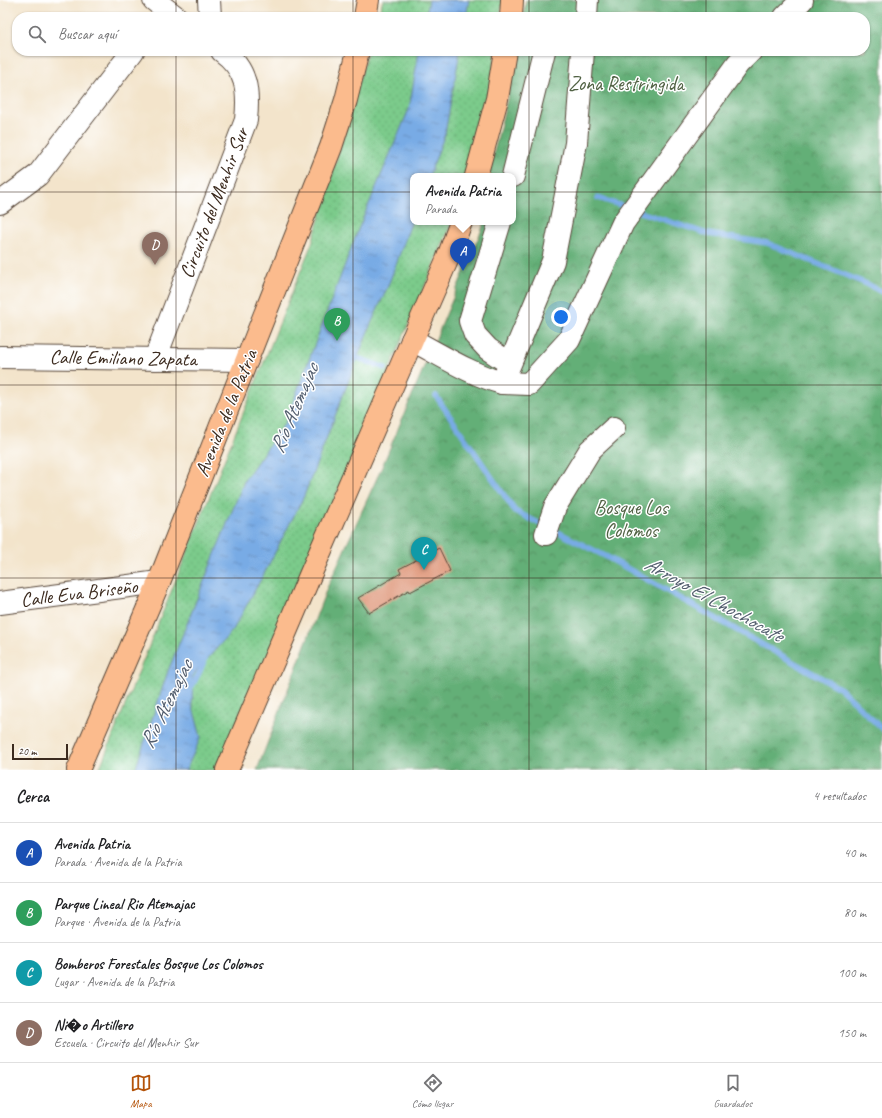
<!DOCTYPE html>
<html lang="es">
<head>
<meta charset="utf-8">
<style>
	:root { --surface:#fff; --page:#f6f6f6; --text:#202124; --muted:#757577; --line:#e0e0e0; --accent:#b45309 }
	body { margin:0; font-family:Caveat,sans-serif; background:var(--page); color:var(--text) }
	.scale { position:absolute; left:12px; bottom:10px; width:56px; box-sizing:border-box; padding-left:4px; border:2px solid #3b2a1e; border-top:0; font-size:11px; line-height:14px; white-space:nowrap; color:#3b2a1e; -webkit-text-stroke:3px #fff; paint-order:stroke }
	.you { position:absolute; left:561px; top:317px; width:14px; height:14px; margin:-10px; border:3px solid #fff; border-radius:50%; background:#1a73e8; box-shadow:0 0 0 6px #1a73e833 }
	.badge { display:grid; place-items:center; width:26px; height:26px; border-radius:50%; background:var(--accent); color:#fff; font-size:13px; font-weight:700 }
	.pin { position:absolute; translate:-50% -33px; filter:drop-shadow(0 1px 2px #0008) }
	.pin::after { content:''; position:absolute; top:21px; width:14px; height:12px; background:inherit; clip-path:polygon(0 0,100% 0,50% 100%) }
	.popup { position:absolute; left:410px; top:173px; width:106px; height:52px; box-sizing:border-box; display:grid; place-content:center; border-radius:8px; background:var(--surface); filter:drop-shadow(0 1px 3px #0005); font-size:13px; white-space:nowrap; color:var(--muted) }
	.popup b { font-size:15px; color:var(--text) }
	.popup::after { content:''; position:absolute; left:50%; top:100%; margin-left:-8px; border:8px solid transparent; border-top-color:var(--surface) }
	.list { margin:0; padding:0; list-style:none }
	h2 { display:flex; justify-content:space-between; align-items:center; height:52px; margin:0; padding:0 16px; font-size:17px }
	h2 small { font-size:13px; font-weight:400; color:var(--muted) }
	.list li { display:grid; grid-template-columns:26px 1fr auto; gap:12px; align-items:center; box-sizing:border-box; height:60px; padding:0 16px; border-top:1px solid var(--line) }
	.list b { display:block; font-size:15px; white-space:nowrap }
	.list p { margin:0; font-size:13px; white-space:nowrap; color:var(--muted) }
	.list em { font-size:13px; font-style:normal; color:var(--muted) }
	.icon { flex:none; width:22px; height:22px; fill:none; stroke:currentColor; stroke-width:2; stroke-linecap:round; stroke-linejoin:round }
	.map { position:relative; flex:none; width:882px; height:770px; overflow:hidden }
	.search { position:absolute; background:var(--surface); box-shadow:0 1px 3px #0004; left:12px; right:12px; top:12px; height:44px; display:flex; align-items:center; gap:10px; box-sizing:border-box; padding:0 14px; border-radius:16px; color:var(--muted); font-size:15px }
	.sheet { height:292px; background:var(--surface) }
	nav { display:flex; justify-content:space-around; align-items:center; box-sizing:border-box; height:56px; border-top:1px solid var(--line); background:var(--surface); font-size:11px; color:var(--muted) }
	nav a { display:grid; justify-items:center; gap:2px }
	nav .on { color:var(--accent) }
	.map>svg:first-child { display:block }
	.forest { fill:url(#forest-crowns); stroke:#506c4a }
	.park { fill:url(#park-dots); stroke:#5b7a54 }
	.water { fill:url(#water-ripples); stroke:#5a6a82 }
	.lines { fill:none; stroke-linecap:round; stroke-linejoin:round }
	.stream { stroke:#78abe5; stroke-width:5.5 }
	.building { fill:#dd9071 }
	.minor-casing { stroke:#574638; stroke-width:24 }
	.major-casing { stroke:#574638; stroke-width:24 }
	.minor { stroke:#fff; stroke-width:22 }
	.major { stroke:#fbbb8d; stroke-width:22 }
	.grid { fill:none; stroke:#3b2a1e; stroke-width:1; stroke-opacity:0.55 }
	.labels { text-anchor:middle; dominant-baseline:central; stroke-width:3; stroke-linejoin:round; paint-order:stroke }
	.park-label { font-size:20px; fill:#516244; stroke:#fff }
	.street-label { font-size:20px; fill:#3b2a1e; stroke:#fff }
	.water-label { font-size:21px; font-style:italic; fill:#535e6e; stroke:#fff }
</style>
</head>
<body>
<div class="map">
<svg width="882" height="770" viewBox="0 0 882 770">
	<defs>
		<pattern id="forest-crowns" width="20" height="18" patternUnits="userSpaceOnUse"><rect width="20" height="18" fill="#64af77"/><path d="M2 6a3 3 0 1 1 6 0M12 15a3 3 0 1 1 6 0" fill="none" stroke="#548f61"/></pattern>
		<pattern id="park-dots" width="8" height="8" patternUnits="userSpaceOnUse"><rect width="8" height="8" fill="#7bcb8b"/><path d="M2 2h.1M6 6h.1" fill="none" stroke="#6bae78" stroke-width="1.8" stroke-linecap="round"/></pattern>
		<pattern id="water-ripples" width="26" height="14" patternUnits="userSpaceOnUse"><rect width="26" height="14" fill="#78abe5"/><path d="M2 4q2-2 4 0t4 0M15 11q2-2 4 0t4 0" fill="none" stroke="#648bb9"/></pattern>
	</defs>
	<rect width="100%" height="100%" fill="#fff"/>
	<filter id="ink" filterUnits="userSpaceOnUse"><feTurbulence type="fractalNoise" baseFrequency=".025" numOctaves="2"/><feDisplacementMap in="SourceGraphic" scale="8" xChannelSelector="R" yChannelSelector="G"/><feConvolveMatrix kernelMatrix="1 2 1 2 8 2 1 2 1" color-interpolation-filters="sRGB"/></filter>
	<filter id="wash" filterUnits="userSpaceOnUse"><feTurbulence type="fractalNoise" baseFrequency=".012" numOctaves="4" result="noise"/><feDisplacementMap in="SourceGraphic" scale="16" xChannelSelector="R" yChannelSelector="G"/><feGaussianBlur stdDeviation="0.9" result="paint"/><feColorMatrix in="noise" values="0 0 0 0 0 0 0 0 0 0 0 0 0 0 0 0 0 1.4 0 .05"/><feComposite in="paint" operator="in"/></filter>
	<g filter="url(#wash)">
		<rect width="100%" height="100%" fill="#f3e4cb"/>
		<path class="forest" d="M526,0H882V770H257L327,588L381,469L485,222H513V176H488L507,100L516,51H865V17H523Z"/>
		<g class="park">
			<path d="M383,0H503L500,17H378Z"/>
			<path d="M368,51H496L490,90L466,176H413V222H452L219,770H99L312,243Z"/>
		</g>
		<g class="water">
			<path d="M429,0H469L466,17H426Z"/>
			<path d="M419,51H460L445,134L429,176H413V218L388,286L370,326L304,496L266,570L233,630L193,675L192,704L201,737L186,770H135L168,671L245,479L285,423L358,230L409,109Z"/>
		</g>
		<g class="lines">
			<g class="stream">
				<path d="M598,198L629,208"/>
				<path d="M637,211L708,234L767,243L867,284L882,292"/>
				<path d="M352,356L385,368"/>
				<path d="M436,396L515,511L544,526"/>
				<path d="M552,529L607,557L841,689L882,729"/>
				<path d="M190,690L200,671L206,656"/>
			</g>
		</g>
		<g id="blocks">
			<path class="building" d="M439,548L450,571L410,592L409,590L369,613L358,598L401,573L399,569Z"/>
		</g>
	</g>
	<g filter="url(#ink)">
		<use href="#blocks" fill-opacity="0" stroke="#574638" stroke-width="1"/>
		<g class="lines">
			<defs>
				<g id="minor">
					<path d="M154,0L176,17"/>
					<path d="M209,0L210,17"/>
					<path d="M586,17L587,0"/>
					<path d="M785,17L802,0"/>
					<path d="M513,176L544,51"/>
					<path d="M0,203L38,175L133,51"/>
					<path d="M500,222L470,321L475,335L488,349L509,363"/>
					<path d="M412,340C441,355 470,374 502,383L553,261L576,143L583,51"/>
					<path d="M0,357L247,360"/>
					<path d="M155,359L246,120C249,91 247,69 222,51"/>
					<path d="M502,383L529,384L569,340L623,223L738,64L751,51"/>
					<path d="M546,534L555,507L590,450L614,428"/>
					<path d="M0,603L159,582"/>
				</g>
				<g id="major">
					<path d="M365,17L368,0"/>
					<path d="M511,17L512,0"/>
					<path d="M476,176L497,99L505,51"/>
					<path d="M78,770L159,582L331,147L346,100L358,51"/>
					<path d="M227,770L311,573L447,260L461,222"/>
				</g>
			</defs>
			<use href="#minor" class="minor-casing"/>
			<use href="#major" class="major-casing"/>
			<use href="#minor" class="minor"/>
			<use href="#major" class="major"/>
		</g>
	</g>
	<path class="grid" d="M176,0V17M353,0V17M529,0V17M706,0V17M176,51V770M353,51V770M529,51V770M706,51V770M0,192H882M0,385H882M0,578H882"/>
	<g class="labels">
		<g class="park-label">
			<text x="626" y="83">Zona Restringida</text>
			<text x="631" y="507">Bosque Los<tspan x="631" dy="23">Colomos</tspan></text>
		</g>
		<g class="street-label">
			<text transform="translate(214 203) rotate(-69)">Circuito del Menhir Sur</text>
			<text transform="translate(123 358) rotate(1)">Calle Emiliano Zapata</text>
			<text transform="translate(226 413) rotate(-68)">Avenida de la Patria</text>
			<text transform="translate(79 593) rotate(-7)">Calle Eva Briseño</text>
		</g>
		<g class="water-label">
			<text transform="translate(294 408) rotate(-67)">Río Atemajac</text>
			<text transform="translate(714 599) rotate(29)">Arroyo El Chochocate</text>
			<text transform="translate(166 704) rotate(-64)">Río Atemajac</text>
		</g>
	</g>
</svg>
<div class="scale">20 m</div>
<div class="you"></div>
<div class="pin badge" style="left:463px;top:271px;background:#1a4fb4">A</div>
<div class="popup"><b>Avenida Patria</b>Parada</div>
<div class="pin badge" style="left:337px;top:341px;background:#2e9e5b">B</div>
<div class="pin badge" style="left:424px;top:570px;background:#0f9aa8">C</div>
<div class="pin badge" style="left:155px;top:265px;background:#8d6e63">D</div>
<div class="search"><svg class="icon" aria-label="search" viewBox="0 0 24 24"><circle cx="10" cy="10" r="6"/><path d="M15 15l6 6"/></svg>Buscar aquí</div>
</div>
<section class="sheet">
<h2>Cerca<small>4 resultados</small></h2>
<ul class="list">
<li><span class="badge" style="background:#1a4fb4">A</span><div><b>Avenida Patria</b><p>Parada · Avenida de la Patria</p></div><em>40 m</em></li>
<li><span class="badge" style="background:#2e9e5b">B</span><div><b>Parque Lineal Rio Atemajac</b><p>Parque · Avenida de la Patria</p></div><em>80 m</em></li>
<li><span class="badge" style="background:#0f9aa8">C</span><div><b>Bomberos Forestales Bosque Los Colomos</b><p>Lugar · Avenida de la Patria</p></div><em>100 m</em></li>
<li><span class="badge" style="background:#8d6e63">D</span><div><b>Ni�o Artillero</b><p>Escuela · Circuito del Menhir Sur</p></div><em>150 m</em></li>
</ul>
</section>
<nav>
<a class="on"><svg class="icon" aria-label="map" viewBox="0 0 24 24"><path d="M3 6l6-2 6 2 6-2v14l-6 2-6-2-6 2zM9 4v14M15 6v14"/></svg>Mapa</a>
<a><svg class="icon" aria-label="directions" viewBox="0 0 24 24"><path d="M12 3l9 9-9 9-9-9zM9 14v-3h6M13 9l2 2-2 2"/></svg>Cómo llegar</a>
<a><svg class="icon" aria-label="saved" viewBox="0 0 24 24"><path d="M7 4h10v16l-5-4-5 4z"/></svg>Guardados</a>
</nav>
</body>
</html>
